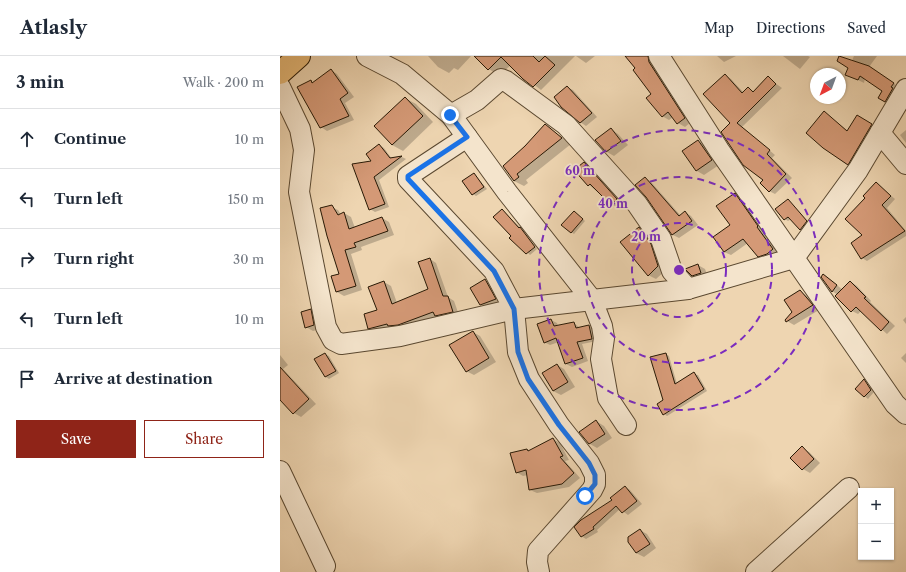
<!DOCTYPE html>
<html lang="en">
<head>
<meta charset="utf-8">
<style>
	:root { --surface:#fff; --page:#f6f6f7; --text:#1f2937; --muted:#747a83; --line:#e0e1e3; --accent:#8f2418 }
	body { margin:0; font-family:"Libre Caslon Text",serif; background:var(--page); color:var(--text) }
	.controls { position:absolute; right:12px; bottom:12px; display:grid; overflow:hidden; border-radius:0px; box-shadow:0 1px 3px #0004 }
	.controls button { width:36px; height:36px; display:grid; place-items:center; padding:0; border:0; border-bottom:1px solid var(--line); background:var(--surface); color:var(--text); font:20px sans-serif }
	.compass { position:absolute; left:530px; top:12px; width:36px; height:36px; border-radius:50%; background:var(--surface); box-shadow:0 1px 3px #0004; rotate:221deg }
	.stop { position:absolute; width:12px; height:12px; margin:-9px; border:3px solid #1a73e8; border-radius:50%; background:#fff }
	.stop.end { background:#1a73e8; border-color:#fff; box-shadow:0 1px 4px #0008 }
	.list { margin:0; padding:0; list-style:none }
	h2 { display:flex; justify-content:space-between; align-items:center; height:52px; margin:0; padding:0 16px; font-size:17px }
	h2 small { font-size:13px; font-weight:400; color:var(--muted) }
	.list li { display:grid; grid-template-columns:26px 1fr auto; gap:12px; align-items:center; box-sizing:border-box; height:60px; padding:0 16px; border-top:1px solid var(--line) }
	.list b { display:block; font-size:15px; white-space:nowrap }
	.list em { font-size:13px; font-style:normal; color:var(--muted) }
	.actions { display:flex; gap:8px; padding:12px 16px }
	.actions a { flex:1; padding:9px 0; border:1px solid var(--accent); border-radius:0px; text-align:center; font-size:14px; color:var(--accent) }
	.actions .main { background:var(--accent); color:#fff }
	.icon { flex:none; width:22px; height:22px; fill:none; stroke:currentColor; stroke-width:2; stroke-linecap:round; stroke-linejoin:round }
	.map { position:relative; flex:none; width:626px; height:516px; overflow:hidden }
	header { display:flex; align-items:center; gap:24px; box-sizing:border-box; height:56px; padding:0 20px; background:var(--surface); border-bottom:1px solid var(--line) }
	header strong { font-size:19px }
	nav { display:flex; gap:22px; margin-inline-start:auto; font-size:14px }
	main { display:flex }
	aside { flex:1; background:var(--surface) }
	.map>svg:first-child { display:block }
	.shadow { fill:#0003 }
	.building { fill:#d49976; stroke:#281905 }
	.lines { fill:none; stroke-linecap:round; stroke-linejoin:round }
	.minor-casing { stroke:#5a4830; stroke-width:22 }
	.major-casing { stroke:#281905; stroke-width:24 }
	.minor { stroke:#f4e4cc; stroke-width:20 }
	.major { stroke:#e7ba78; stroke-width:22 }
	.route { stroke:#1a73e8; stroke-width:5 }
	.ring { fill:none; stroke:#7b2cbf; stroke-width:2; stroke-dasharray:7 5 }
	.centre { fill:#7b2cbf; stroke:#f4e4cc; stroke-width:2 }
	.ring-label { font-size:12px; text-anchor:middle; font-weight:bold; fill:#7b2cbf; stroke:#f4e4cc; stroke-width:3.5; stroke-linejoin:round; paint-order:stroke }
</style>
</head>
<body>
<header>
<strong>Atlasly</strong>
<nav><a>Map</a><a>Directions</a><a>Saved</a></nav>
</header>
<main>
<aside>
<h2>3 min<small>Walk · 200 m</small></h2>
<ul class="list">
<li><svg class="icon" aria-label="ahead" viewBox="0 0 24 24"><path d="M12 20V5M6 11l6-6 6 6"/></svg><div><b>Continue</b></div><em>10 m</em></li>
<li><svg class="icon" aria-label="left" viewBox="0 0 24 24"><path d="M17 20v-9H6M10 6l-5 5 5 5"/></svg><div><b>Turn left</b></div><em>150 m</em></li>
<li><svg class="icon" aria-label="right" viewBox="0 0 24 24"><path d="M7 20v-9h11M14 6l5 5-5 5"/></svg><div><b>Turn right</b></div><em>30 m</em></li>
<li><svg class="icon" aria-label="left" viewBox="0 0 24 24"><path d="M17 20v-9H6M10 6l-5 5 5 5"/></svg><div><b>Turn left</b></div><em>10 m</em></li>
<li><svg class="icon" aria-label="arrive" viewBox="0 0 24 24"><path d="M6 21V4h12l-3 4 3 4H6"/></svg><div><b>Arrive at destination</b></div></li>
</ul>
<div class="actions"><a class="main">Save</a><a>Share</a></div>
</aside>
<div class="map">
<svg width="626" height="516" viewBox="0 0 626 516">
	<rect width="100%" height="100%" fill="#eed5b1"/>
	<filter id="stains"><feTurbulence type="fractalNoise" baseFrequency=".005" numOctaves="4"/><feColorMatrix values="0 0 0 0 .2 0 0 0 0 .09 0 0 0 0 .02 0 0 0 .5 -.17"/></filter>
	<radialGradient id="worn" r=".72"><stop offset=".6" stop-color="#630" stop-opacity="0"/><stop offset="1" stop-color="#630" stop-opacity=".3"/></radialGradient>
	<g class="shadow">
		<path d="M148,0H191L178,14L174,12L169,17L158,11Z"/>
		<path d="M196,0H230L235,5L219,20L209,13Z"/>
		<path d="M254,0H295L261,34L238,16Z"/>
		<path d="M296,0H315L306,7Z"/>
		<path d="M346,0H373L411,66L405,71L398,67L393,61L389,64L382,60L372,38L357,12Z"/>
		<path d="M437,0H456L444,6Z"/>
		<path d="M503,0H528L530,1L520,13Z"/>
		<path d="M574,0H597L589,11L619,31L611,49L599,41L603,34L585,22L584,27L566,18Z"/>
		<path d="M51,14L57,18L74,41L65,47L74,64L47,75L41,71L31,25L34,27Z"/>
		<path d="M445,19L451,23L464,37L469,32L474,36L488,22L502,32L462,71L495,99L492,102L512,122L495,138L489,135L485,124L451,67Z"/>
		<path d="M287,31L293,34L317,61L306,70L300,66Z"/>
		<path d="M125,42L136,48L153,66L123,95L112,89Z"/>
		<path d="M544,56L568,75L577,60L598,73L574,112L568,108Z"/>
		<path d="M265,69L291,88L246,124L248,127L244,130L234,125L246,91Z"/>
		<path d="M331,73L338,78L348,89L334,100L327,96L317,85Z"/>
		<path d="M626,74V87L620,79Z"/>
		<path d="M418,85L425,89L439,109L424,119L417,115L403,95Z"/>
		<path d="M99,89L104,92L112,103L122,101L126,103L99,124L109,151L95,156L90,153L93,106Z"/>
		<path d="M304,107L309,110L342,147L337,152L309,129Z"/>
		<path d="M194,118L207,133L196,140L193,138Z"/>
		<path d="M365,122L371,126L401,160L405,156L411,160L418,169L399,182L393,179L367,141Z"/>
		<path d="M596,127L615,143L607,152L626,175V180L587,205L582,202L587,142Z"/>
		<path d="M455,138L461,141L484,174L482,175L499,196L485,204L478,200L468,187L451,199L444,196L451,169Z"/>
		<path d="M508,144L529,168L524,175L511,163L508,165L505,163Z"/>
		<path d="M51,151L58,154L61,159L64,157L71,161L75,172L102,162L109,166L114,179L81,191L82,194L71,198L82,234L64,240L57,236L52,221L61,218Z"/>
		<path d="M222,154L243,174L257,193L250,199L232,180Z"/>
		<path d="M297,158L305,165L294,178L291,176Z"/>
		<path d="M359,172L366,176L378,193L385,215L376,223L368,219Z"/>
		<path d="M150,203L156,207L168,241L174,245L179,259L162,263L157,260L125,272L96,276L89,272L98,255L104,226L111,230L117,247L149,234Z"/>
		<path d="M418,209L425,213L428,221L420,223L412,219Z"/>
		<path d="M544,219L563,234L571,226L577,230L591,245L590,246L615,270L607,278L581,255L578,258L572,255L558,239L552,235Z"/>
		<path d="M205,224L213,229L222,247L208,253L201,248Z"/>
		<path d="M520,235L527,240L539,254L514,269L507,265L513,256Z"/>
		<path d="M31,254L38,259L41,273L33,275L26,271Z"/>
		<path d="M626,261V268L623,264Z"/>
		<path d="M271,264L277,267L278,270L294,267L300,272L309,270L315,273L317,285L302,288L308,305L292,311L286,308L279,286L270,289L264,286Z"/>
		<path d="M193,276L200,280L216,306L194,319L186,315Z"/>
		<path d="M626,297V307L621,302Z"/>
		<path d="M45,298L49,300L59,317L49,323L46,321L36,304Z"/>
		<path d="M386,298L389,300L397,328L414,318L418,319L427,335L387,360L384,358L378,348L385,344Z"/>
		<path d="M0,299L8,309L3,313L36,348L21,361L14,357L0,342Z"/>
		<path d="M277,309L284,313L295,331L281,339L273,335Z"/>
		<path d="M584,325L594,336L588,343L576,333Z"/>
		<path d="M316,365L324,370L332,382L317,392L310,388Z"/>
		<path d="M273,383L280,387L289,404L285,405L300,422L289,431L257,437L250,434L248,419L243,420L236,416L247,394L250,395Z"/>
		<path d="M522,392L529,396L540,407L530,417L523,413Z"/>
		<path d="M345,431L350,434L362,448L348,459L340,453L317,474L318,476L306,483L301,480Z"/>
		<path d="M360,474L367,478L376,492L364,501L356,497Z"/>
	</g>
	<g class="building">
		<path d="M194,0H253L259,6L265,0L275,9L253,31L243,23L221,1L208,14Z"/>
		<path d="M345,0H368L369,6L405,62L397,68L388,56L382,61L366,42L371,38L353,14L355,12Z"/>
		<path d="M559,0L589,10L614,27L611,31L613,32L605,46L598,42L602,35L580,20L578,24L565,19L568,12L557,5Z"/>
		<path d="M51,13L68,37L60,43L69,60L40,72L17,31L31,24L32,27Z"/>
		<path d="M445,18L462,37L468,31L473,36L488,20L496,28L457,67L490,94L487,98L506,118L489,136L480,127L483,124L463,109L441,76L450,67L423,38Z"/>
		<path d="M287,30L312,57L300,67L281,51L274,41Z"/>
		<path d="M125,41L143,60L112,89L94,70Z"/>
		<path d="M544,55L567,75L577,59L592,68L568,109L543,92L526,77Z"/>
		<path d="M265,68L282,82L237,118L239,121L234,125L223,110L245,90Z"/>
		<path d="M331,72L341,85L326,96L315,84Z"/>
		<path d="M418,84L432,104L416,115L402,95Z"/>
		<path d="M99,88L110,102L122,100L94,121L105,148L89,154L72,108L91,105L86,98Z"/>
		<path d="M304,106L337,143L331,149L310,128L308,130L294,114Z"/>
		<path d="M194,117L204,131L192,139L182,125Z"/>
		<path d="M365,121L399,160L405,155L412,165L392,179L366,141L355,129Z"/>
		<path d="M596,126L611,140L602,149L625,175L581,203L571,187L582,179L565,163L585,142L583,140Z"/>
		<path d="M455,137L478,170L477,171L493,193L487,198L478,201L463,183L444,196L433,181L450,169L436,150Z"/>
		<path d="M508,143L527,165L520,174L508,161L504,164L495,153Z"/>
		<path d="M52,149L58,159L64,156L69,173L102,161L108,175L74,187L76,191L65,194L76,230L56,236L51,220L59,218L47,180L40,152Z"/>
		<path d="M222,153L239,172L240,171L255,191L246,198L229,182L231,180L213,161Z"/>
		<path d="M294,155L303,163L291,177L281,169Z"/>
		<path d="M359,171L371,188L378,210L368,220L340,186Z"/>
		<path d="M150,202L163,240H168L173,256L155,260L153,256L118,269L108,270L107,268L88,273L84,258L97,254L88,231L104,225L112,248L148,233L138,206Z"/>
		<path d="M418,208L421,217L412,220L405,213Z"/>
		<path d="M543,218L557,229L552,236L541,221Z"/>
		<path d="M205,223L216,243L200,249L190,232Z"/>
		<path d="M570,225L586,241L584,242L609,266L601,275L576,251L571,256L555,240Z"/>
		<path d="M520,234L533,249L506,266L505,264L512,256L504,244Z"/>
		<path d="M31,253L34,269L25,272L21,256Z"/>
		<path d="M271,263L274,270L294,266L296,272L309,269L312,283L297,286L303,302L285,308L276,282L264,287L257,268Z"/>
		<path d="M193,275L209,302L186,316L169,289Z"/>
		<path d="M45,297L56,315L45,321L34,303Z"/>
		<path d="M386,297L395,328L414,316L424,333L383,359L377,348L383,344L370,301Z"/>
		<path d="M277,308L288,326L273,335L262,317Z"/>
		<path d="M0,311L29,343L13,358L0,344Z"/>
		<path d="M584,323L591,334L584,341L575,333Z"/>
		<path d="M316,364L325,378L309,388L299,376Z"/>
		<path d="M273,382L283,400L280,401L294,417L282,428L249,434L246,414L236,417L230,397L247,393L248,395Z"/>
		<path d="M522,390L534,403L522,414L510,402Z"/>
		<path d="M345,430L357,445L342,457L336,450L313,471L314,473L301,481L294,471L301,464L332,444L330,442Z"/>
		<path d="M360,473L370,488L356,497L348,486V481Z"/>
	</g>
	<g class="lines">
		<defs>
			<g id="minor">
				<path d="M87,0L122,18L171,59L227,136L312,244L322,270L324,282L321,303L328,342L346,369"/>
				<path d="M0,31L20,73L24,94L19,136L46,271L53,284L61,288L120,280L234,253L238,296L249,323L279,369L309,407L315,419V428L312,434L258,495L257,506L259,516"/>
				<path d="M626,33L578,114L514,202L615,348L626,358"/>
				<path d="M171,59L197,44L221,23L226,25L286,69L357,148L381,183L392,215L408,233"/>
				<path d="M600,77L626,108"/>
				<path d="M187,81L128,120V123L214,215L234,253L408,233L514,202L439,94L379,0"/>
				<path d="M0,415L45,510"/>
				<path d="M476,516L569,432"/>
			</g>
			<path id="major" d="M0,17L19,0"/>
		</defs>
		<use href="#minor" class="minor-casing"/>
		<use href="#major" class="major-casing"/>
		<use href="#minor" class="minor"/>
		<use href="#major" class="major"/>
	</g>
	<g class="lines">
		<path class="route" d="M170,59L187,81L128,120V123L214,215L234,253L238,296L248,323L279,369L309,407L315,419V428L305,440"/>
	</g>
	<g class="ring">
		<circle cx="399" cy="214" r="47"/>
		<circle cx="399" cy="214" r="93"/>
		<circle cx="399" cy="214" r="140"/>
	</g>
	<circle cx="399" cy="214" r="6" class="centre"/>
	<g class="ring-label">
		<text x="300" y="119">60 m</text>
		<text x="333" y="152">40 m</text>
		<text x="366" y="185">20 m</text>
	</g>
	<rect width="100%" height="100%" filter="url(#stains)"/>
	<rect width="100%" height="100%" fill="url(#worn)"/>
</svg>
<div class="controls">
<button>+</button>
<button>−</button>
</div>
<svg class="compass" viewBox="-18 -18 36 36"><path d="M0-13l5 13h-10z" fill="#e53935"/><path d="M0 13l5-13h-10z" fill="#747a83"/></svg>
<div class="stop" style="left:305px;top:440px"></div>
<div class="stop end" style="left:170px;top:59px"></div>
</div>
</main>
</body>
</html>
